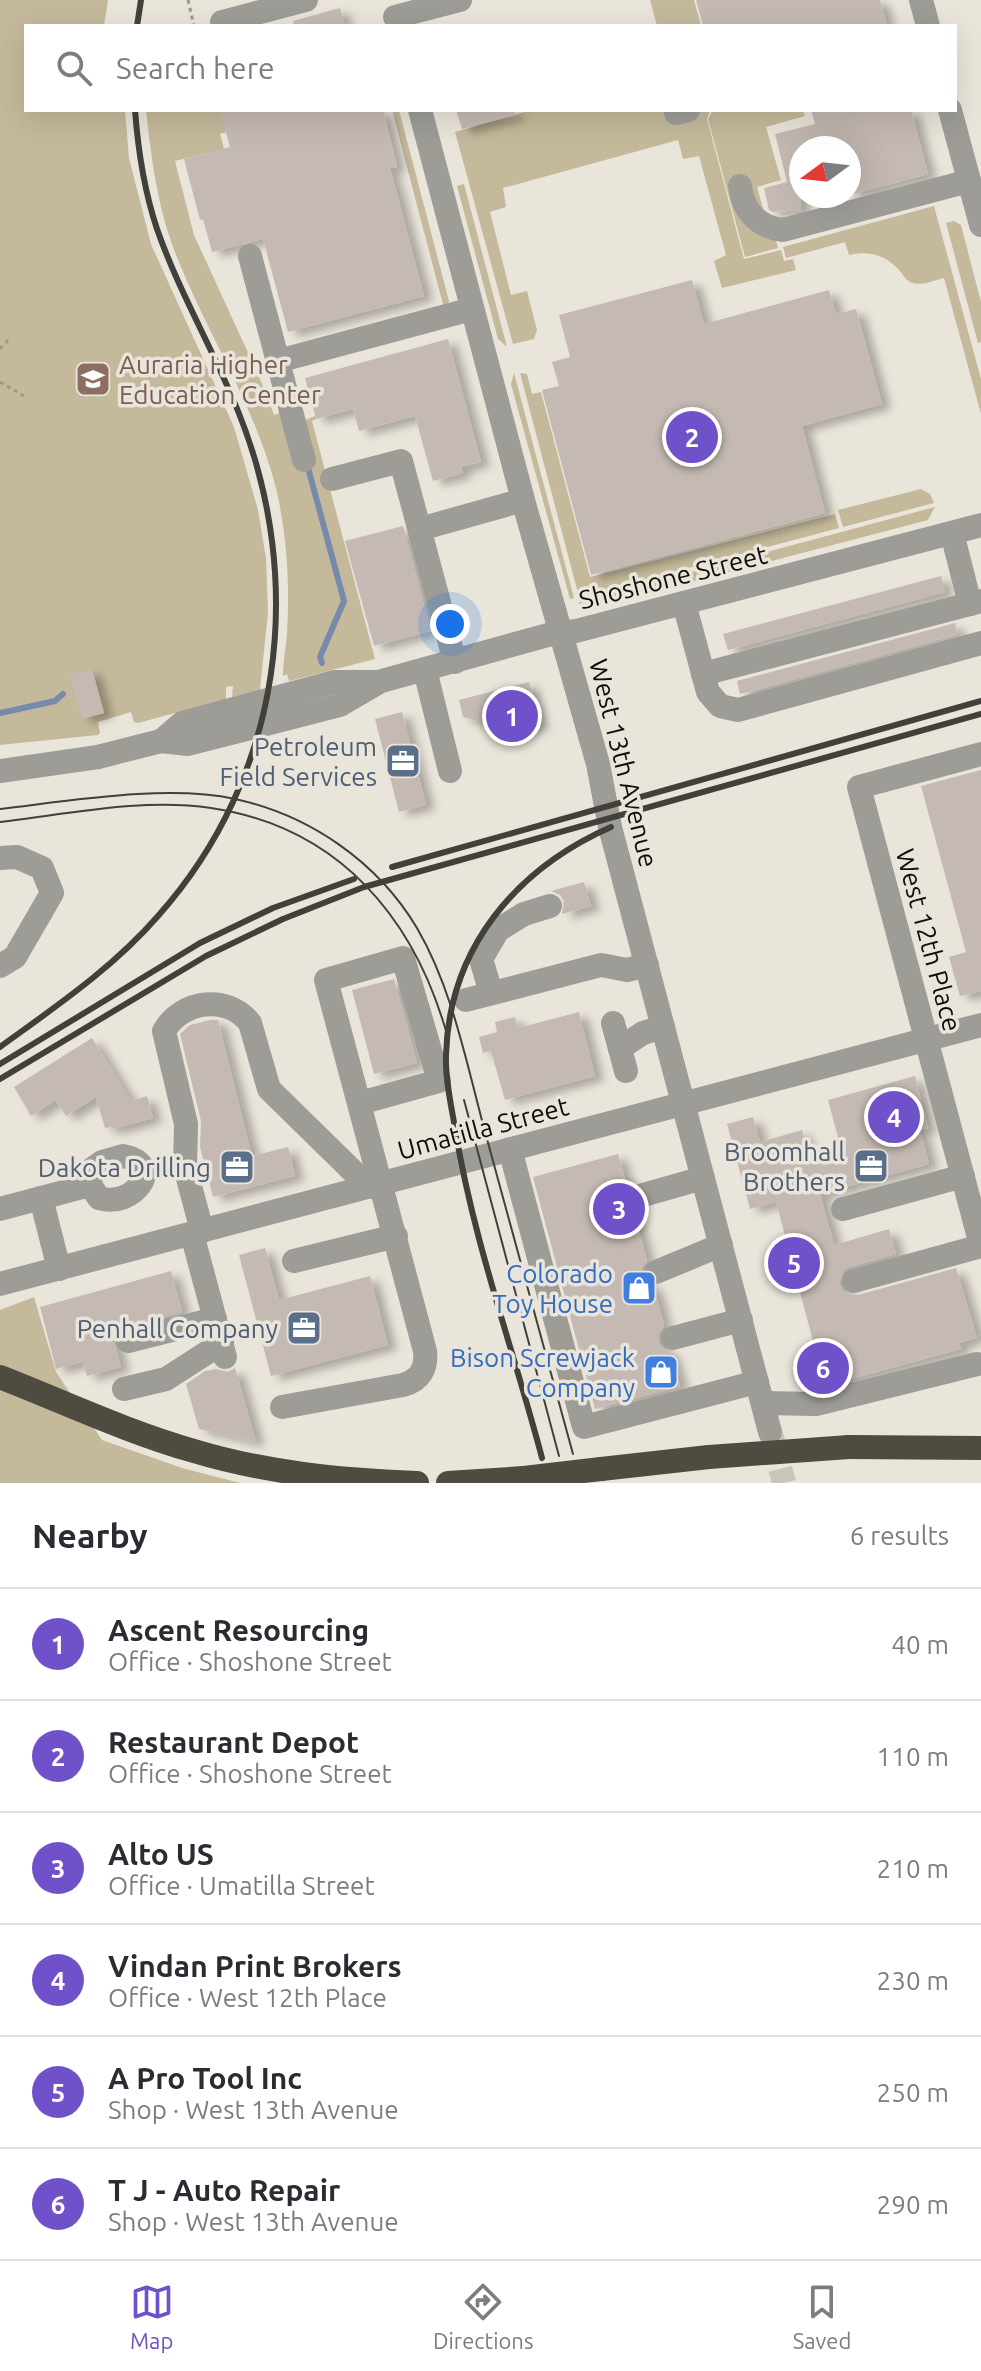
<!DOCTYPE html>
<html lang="en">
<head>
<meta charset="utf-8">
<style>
	:root { --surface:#fff; --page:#f7f7f7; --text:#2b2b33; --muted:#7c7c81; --line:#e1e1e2; --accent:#6f51ca }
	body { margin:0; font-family:Ubuntu,sans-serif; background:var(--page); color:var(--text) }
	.compass { position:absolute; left:789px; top:136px; width:72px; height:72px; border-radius:50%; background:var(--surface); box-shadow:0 8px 32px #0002; rotate:255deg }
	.you { position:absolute; left:450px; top:624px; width:28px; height:28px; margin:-20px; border:6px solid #fff; border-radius:50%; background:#1a73e8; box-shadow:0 0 0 12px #1a73e833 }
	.badge { display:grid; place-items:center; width:52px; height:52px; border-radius:50%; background:var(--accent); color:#fff; font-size:26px; font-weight:700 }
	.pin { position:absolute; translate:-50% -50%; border:4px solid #fff; box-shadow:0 2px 8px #0006 }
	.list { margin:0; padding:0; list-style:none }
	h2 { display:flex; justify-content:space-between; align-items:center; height:104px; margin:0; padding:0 32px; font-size:34px }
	h2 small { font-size:26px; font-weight:400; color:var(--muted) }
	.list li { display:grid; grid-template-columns:52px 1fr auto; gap:24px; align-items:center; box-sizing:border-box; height:112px; padding:0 32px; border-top:2px solid var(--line) }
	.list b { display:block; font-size:30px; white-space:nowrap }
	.list p { margin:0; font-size:26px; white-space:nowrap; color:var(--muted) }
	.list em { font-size:26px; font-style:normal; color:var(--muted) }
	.icon { flex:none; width:44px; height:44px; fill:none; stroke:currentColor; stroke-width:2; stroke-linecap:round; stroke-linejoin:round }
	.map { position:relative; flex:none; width:981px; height:1483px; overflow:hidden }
	.search { position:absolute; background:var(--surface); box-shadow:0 8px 32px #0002; left:24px; right:24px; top:24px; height:88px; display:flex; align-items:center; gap:20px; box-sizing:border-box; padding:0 28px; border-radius:0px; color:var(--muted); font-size:30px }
	.sheet { height:776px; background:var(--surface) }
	nav { display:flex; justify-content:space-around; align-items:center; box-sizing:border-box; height:112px; border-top:2px solid var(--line); background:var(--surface); font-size:22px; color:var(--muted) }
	nav a { display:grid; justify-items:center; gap:4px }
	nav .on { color:var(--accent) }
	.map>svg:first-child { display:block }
	.green { fill:#c4b99b }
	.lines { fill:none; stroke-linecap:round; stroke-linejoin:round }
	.stream { stroke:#778aa9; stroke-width:6 }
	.building { fill:#c5bab3; filter:url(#shadow) }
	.minor-tunnel { stroke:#c9c5bb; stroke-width:24; stroke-dasharray:24 12; stroke-linecap:butt }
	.path { stroke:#9c988f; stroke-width:3; stroke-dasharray:4 4; stroke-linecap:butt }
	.minor { stroke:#9e9c97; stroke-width:24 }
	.highway { stroke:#4e4b41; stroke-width:24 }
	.tram { stroke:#42403a; stroke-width:2 }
	.rail { stroke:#42403a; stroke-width:6 }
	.highway-bridge { stroke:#4e4b41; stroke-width:24 }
	.labels { text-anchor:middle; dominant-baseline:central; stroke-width:7; stroke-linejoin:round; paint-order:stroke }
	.education-label { font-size:26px; fill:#785e54; stroke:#eae5da; text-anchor:start }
	.street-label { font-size:26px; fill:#0f0e0a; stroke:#eae5da }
	.service-label { font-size:26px; fill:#4e5e75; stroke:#eae5da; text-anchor:end }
	.shop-label { font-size:26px; fill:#366cbe; stroke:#eae5da; text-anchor:end }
</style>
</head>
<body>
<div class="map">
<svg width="981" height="1483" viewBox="0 0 981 1483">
	<defs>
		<filter id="shadow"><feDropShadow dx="9" dy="5" stdDeviation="4" flood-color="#0004"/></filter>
	</defs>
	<rect width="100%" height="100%" fill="#eae5da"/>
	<g class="green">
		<path d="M0,0H108L104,26H26V110H125L129,158L151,244L234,427L258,510L266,558L268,612L260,690L232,697L233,686L226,687V699L138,723L134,722L131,712L98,722L100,733L98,735L0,745Z"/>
		<path d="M650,0H694L701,26H657Z"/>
		<path d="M146,110H220L226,132L220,134L224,149L175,161L194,235L261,381L274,415L283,412L305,420L315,416L316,419L312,421L375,659L289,681L287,674L283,676C283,661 286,647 287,633C290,585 287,535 276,488C254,402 204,329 173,247C157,203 151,157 146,110Z"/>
		<path d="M392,110H399L449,301L445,312Z"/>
		<path d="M531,110H710L707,119L744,259L781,250L784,261L793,259L796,270L722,288L714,261L726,255L699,156L683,159L678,140L503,188L506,207L490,212L511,295L527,291L537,330L534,339L513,344L455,132Z"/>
		<path d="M713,110H803L805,116L766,127L781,180L757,187L767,222H771L778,248L745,257L708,119Z"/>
		<path d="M464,184L507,347L498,339L457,186Z"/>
		<path d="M934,206L981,379V414L944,278C935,280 922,286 913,283C907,282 904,276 900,271C886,255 869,250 849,255L845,242L786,258L783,247Z"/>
		<path d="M954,221L961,225L981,302V342L978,343L946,223Z"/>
		<path d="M514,373L574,598L570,599L511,384Z"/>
		<path d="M520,373L527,374L532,394L541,392L590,577L835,514L839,528L579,597Z"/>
		<path d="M921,489L930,494L934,503L843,527L838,510Z"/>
		<path d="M935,507L928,520L589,609H581L579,602Z"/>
		<path d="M34,1297L56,1372L102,1440L182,1468L240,1483H0V1310Z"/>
	</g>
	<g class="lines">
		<g class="stream">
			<path d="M307,464L344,601L320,657L322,663"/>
			<path d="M0,713L55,701L63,694"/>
		</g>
	</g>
	<g class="building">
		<path d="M696,0H880L887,26H703Z"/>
		<path d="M340,8L345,26H294L293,21Z"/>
		<path d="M220,110H383L397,167L390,168L424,296L288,332L263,239L212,252L203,219L200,220L184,159L230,147Z"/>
		<path d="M456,110H514L515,115L462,129Z"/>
		<path d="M811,110H911L928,174L849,195V148H801V210L773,212L769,210L764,188L787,182L775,134L815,124Z"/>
		<path d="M692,280L704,324L829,290L836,314L856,309L882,404L802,426L825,513L591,575L542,390L559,386L552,362L570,357L559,315Z"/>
		<path d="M448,339L481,462L461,467L463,473L433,481L415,416L359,431L353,409L316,419L305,378Z"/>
		<path d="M403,526L431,631L374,646L345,541Z"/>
		<path d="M941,576L945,592L728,650L723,634Z"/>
		<path d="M955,623L957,634L740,694L737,681Z"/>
		<path d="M92,669L104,713L82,719L69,675Z"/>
		<path d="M529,682L540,725L517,731L463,717L459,700Z"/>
		<path d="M402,712L426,805L399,812L375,719Z"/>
		<path d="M981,770V991L960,996L949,957L966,952L921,786Z"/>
		<path d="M584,882L591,906L562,914L564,901L560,895L551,891Z"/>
		<path d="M394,979L417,1063L374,1074L352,990Z"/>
		<path d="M579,1012L595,1076L505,1100L491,1051L483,1053L479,1037L497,1032L495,1022L515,1017L518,1028Z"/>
		<path d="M210,1020H218L252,1156L288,1147L295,1176L213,1197L200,1147L201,1121L180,1034L190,1025Z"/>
		<path d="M92,1038L131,1101L147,1096L153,1118L113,1129L112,1127L105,1128L96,1097L66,1116L56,1100L31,1116L14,1087Z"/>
		<path d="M915,1076L928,1128L920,1130L929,1164L820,1194L834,1245L889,1229L896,1254L849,1267L843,1271L839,1284L844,1292L858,1295L956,1268L977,1338L959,1343L961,1349L825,1386L776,1202L750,1209L727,1124L753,1117L760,1142L802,1130L811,1160L842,1152L828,1100Z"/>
		<path d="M618,1154L627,1186L622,1193L621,1200L626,1208L634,1212L647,1261L641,1269L642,1277L646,1283L654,1287L664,1326L659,1333V1343L663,1349L671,1353L680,1386L595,1409L533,1177Z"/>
		<path d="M265,1248L279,1300L370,1276L388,1345L271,1376L239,1255Z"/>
		<path d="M171,1271L182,1312L111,1331L121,1367L87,1376L83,1362L56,1369L40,1307Z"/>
		<path d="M235,1368L256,1442L199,1429L186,1384L205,1371L216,1369L228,1372Z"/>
	</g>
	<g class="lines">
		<path class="minor-tunnel" d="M771,1434L784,1483"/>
		<g class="path">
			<path d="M188,0L194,26"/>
			<path d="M0,349L9,339"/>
			<path d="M0,382L24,396"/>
		</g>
		<g class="minor">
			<path d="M921,0L928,26"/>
			<path d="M395,17L460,0"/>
			<path d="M222,22L306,0"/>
			<path d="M420,110L523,500L598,764L610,827L770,1432"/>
			<path d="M950,110L981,225"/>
			<path d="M676,113L688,110"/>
			<path d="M740,186C743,211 758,227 783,230L969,181"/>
			<path d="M250,256L304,460"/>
			<path d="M278,361L472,309"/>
			<path d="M332,479L401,461L455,662"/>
			<path d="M420,529L523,500"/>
			<path d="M952,533L970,604"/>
			<path d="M684,603L708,692L720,706L738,710L981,643"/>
			<path d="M425,670L450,771"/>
			<path d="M703,674L981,601"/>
			<path d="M161,741L182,723L334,682H378L548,635L576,631L981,525"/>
			<path d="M981,754L859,787L981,1245"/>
			<path d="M0,771L98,757L161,741L188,744L340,705L376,684"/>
			<path d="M0,858L17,857L42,868L52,893L15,957L0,966"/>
			<path d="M491,993L481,959L498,930L524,914L550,906"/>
			<path d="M466,1000L601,965L627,970L647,965"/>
			<path d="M613,1023L626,1071"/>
			<path d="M620,1048L643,1033L663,1027"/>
			<path d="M510,1149L584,1427L757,1382"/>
			<path d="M123,1156C166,1164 134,1209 99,1198L90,1185L92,1169L102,1162Z"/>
			<path d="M636,1197L703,1178"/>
			<path d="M41,1198L59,1269"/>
			<path d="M0,1209L90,1185"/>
			<path d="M843,1209L963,1176"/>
			<path d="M202,1231L185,1167L186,1124L164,1031C182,1000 227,994 250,1023L269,1089L369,1187"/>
			<path d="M192,1234L225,1357"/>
			<path d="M294,1261L396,1236"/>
			<path d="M656,1272L721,1245"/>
			<path d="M854,1281L981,1246"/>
			<path d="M0,1284L981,1025"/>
			<path d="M673,1338L741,1320"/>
			<path d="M128,1341L215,1319"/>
			<path d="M124,1389L166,1379L222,1343"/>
			<path d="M763,1403L816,1404L977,1364"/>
			<path d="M282,1407L403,1385C420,1380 427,1369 425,1351L326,980L403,958L439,1081L360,1103"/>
		</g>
		<g class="highway">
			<path d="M0,1377C64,1402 127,1432 194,1451C267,1473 341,1480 417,1483"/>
			<path d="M849,1447L981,1448"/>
			<path d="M601,1469L709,1457"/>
			<path d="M448,1483L524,1478"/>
		</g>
		<g class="tram">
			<path d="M0,809C69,801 167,784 235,799C309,815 377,861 417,928C452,988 466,1061 484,1128C514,1236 543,1345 573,1454"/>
			<path d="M0,822C69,814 142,798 211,808C339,827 415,918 448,1038"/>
			<path d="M464,1100L559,1456"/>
		</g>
		<g class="rail">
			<path d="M137,26L141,0"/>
			<path d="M392,867L981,701"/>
			<path d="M0,1047C55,1007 113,968 158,916C283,776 307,582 238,411C213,349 179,292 157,229C144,190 138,150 135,110"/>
			<path d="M0,1064L200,943L273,908L354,879"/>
			<path d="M0,1079L206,956L283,919L364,887L981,714"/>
			<path d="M542,1458C513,1348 473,1240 455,1128C451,1104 445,1079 446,1055C449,948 516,869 611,827"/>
		</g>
		<g class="highway-bridge">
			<path d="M709,1457L849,1447"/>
			<path d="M524,1478L601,1469"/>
		</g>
	</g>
	<defs>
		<symbol id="university-square" viewBox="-11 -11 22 22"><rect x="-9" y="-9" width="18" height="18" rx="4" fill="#8d6e63" stroke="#eae5da"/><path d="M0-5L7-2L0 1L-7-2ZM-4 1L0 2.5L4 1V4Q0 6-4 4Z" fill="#fff"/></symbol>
		<symbol id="office-square" viewBox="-11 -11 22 22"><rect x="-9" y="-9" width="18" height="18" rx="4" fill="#5c6f8a" stroke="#eae5da"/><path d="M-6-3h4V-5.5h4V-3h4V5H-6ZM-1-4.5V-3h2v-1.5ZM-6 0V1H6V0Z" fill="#fff"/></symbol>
		<symbol id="shop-square" viewBox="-11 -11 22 22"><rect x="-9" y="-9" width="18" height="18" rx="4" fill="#3f7fe0" stroke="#eae5da"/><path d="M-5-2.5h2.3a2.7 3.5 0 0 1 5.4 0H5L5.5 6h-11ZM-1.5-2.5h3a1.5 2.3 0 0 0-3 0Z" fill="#fff"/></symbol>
	</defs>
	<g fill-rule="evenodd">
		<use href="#university-square" x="73" y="359" width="40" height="40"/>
		<use href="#office-square" x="383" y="741" width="40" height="40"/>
		<use href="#office-square" x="851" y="1146" width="40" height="40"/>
		<use href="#office-square" x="217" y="1147" width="40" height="40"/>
		<use href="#shop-square" x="619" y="1268" width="40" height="40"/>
		<use href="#office-square" x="284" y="1308" width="40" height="40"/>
		<use href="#shop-square" x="641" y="1352" width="40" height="40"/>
	</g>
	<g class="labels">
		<g class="education-label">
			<text x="119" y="364">Auraria Higher<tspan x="119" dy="30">Education Center</tspan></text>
		</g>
		<g class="street-label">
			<text transform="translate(673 577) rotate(-14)">Shoshone Street</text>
			<text transform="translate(624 763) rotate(76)">West 13th Avenue</text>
			<text transform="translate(929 940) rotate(75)">West 12th Place</text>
			<text transform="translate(483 1128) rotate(-15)">Umatilla Street</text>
		</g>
		<g class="service-label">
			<text x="377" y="746">Petroleum<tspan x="377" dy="30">Field Services</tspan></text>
			<text x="845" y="1151">Broomhall<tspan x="845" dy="30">Brothers</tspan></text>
			<text x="211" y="1167">Dakota Drilling</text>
			<text x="278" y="1328">Penhall Company</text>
		</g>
		<g class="shop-label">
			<text x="613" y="1273">Colorado<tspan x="613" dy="30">Toy House</tspan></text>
			<text x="635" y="1357">Bison Screwjack<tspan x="635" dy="30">Company</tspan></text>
		</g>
	</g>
</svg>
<svg class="compass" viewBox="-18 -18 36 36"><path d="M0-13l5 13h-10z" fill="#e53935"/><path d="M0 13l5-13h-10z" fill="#7c7c81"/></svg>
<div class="you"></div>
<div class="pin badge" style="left:512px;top:716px">1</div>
<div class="pin badge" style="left:692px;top:437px">2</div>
<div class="pin badge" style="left:619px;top:1209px">3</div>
<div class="pin badge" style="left:894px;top:1117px">4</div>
<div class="pin badge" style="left:794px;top:1263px">5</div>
<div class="pin badge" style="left:823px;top:1368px">6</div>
<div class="search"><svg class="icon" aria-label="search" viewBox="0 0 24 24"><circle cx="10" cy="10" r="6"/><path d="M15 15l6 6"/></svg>Search here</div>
</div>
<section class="sheet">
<h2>Nearby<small>6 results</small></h2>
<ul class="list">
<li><span class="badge">1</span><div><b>Ascent Resourcing</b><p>Office · Shoshone Street</p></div><em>40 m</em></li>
<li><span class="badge">2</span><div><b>Restaurant Depot</b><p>Office · Shoshone Street</p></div><em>110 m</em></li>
<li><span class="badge">3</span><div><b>Alto US</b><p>Office · Umatilla Street</p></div><em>210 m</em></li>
<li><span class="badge">4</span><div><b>Vindan Print Brokers</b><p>Office · West 12th Place</p></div><em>230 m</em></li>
<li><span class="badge">5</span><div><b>A Pro Tool Inc</b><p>Shop · West 13th Avenue</p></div><em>250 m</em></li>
<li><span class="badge">6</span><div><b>T J - Auto Repair</b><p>Shop · West 13th Avenue</p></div><em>290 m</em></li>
</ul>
</section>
<nav>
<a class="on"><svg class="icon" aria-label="map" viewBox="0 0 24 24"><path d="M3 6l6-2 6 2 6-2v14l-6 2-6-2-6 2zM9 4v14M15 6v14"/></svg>Map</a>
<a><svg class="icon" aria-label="directions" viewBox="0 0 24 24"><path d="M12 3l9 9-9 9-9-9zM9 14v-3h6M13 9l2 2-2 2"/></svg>Directions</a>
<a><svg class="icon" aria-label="saved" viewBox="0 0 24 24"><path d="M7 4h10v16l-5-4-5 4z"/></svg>Saved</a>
</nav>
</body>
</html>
